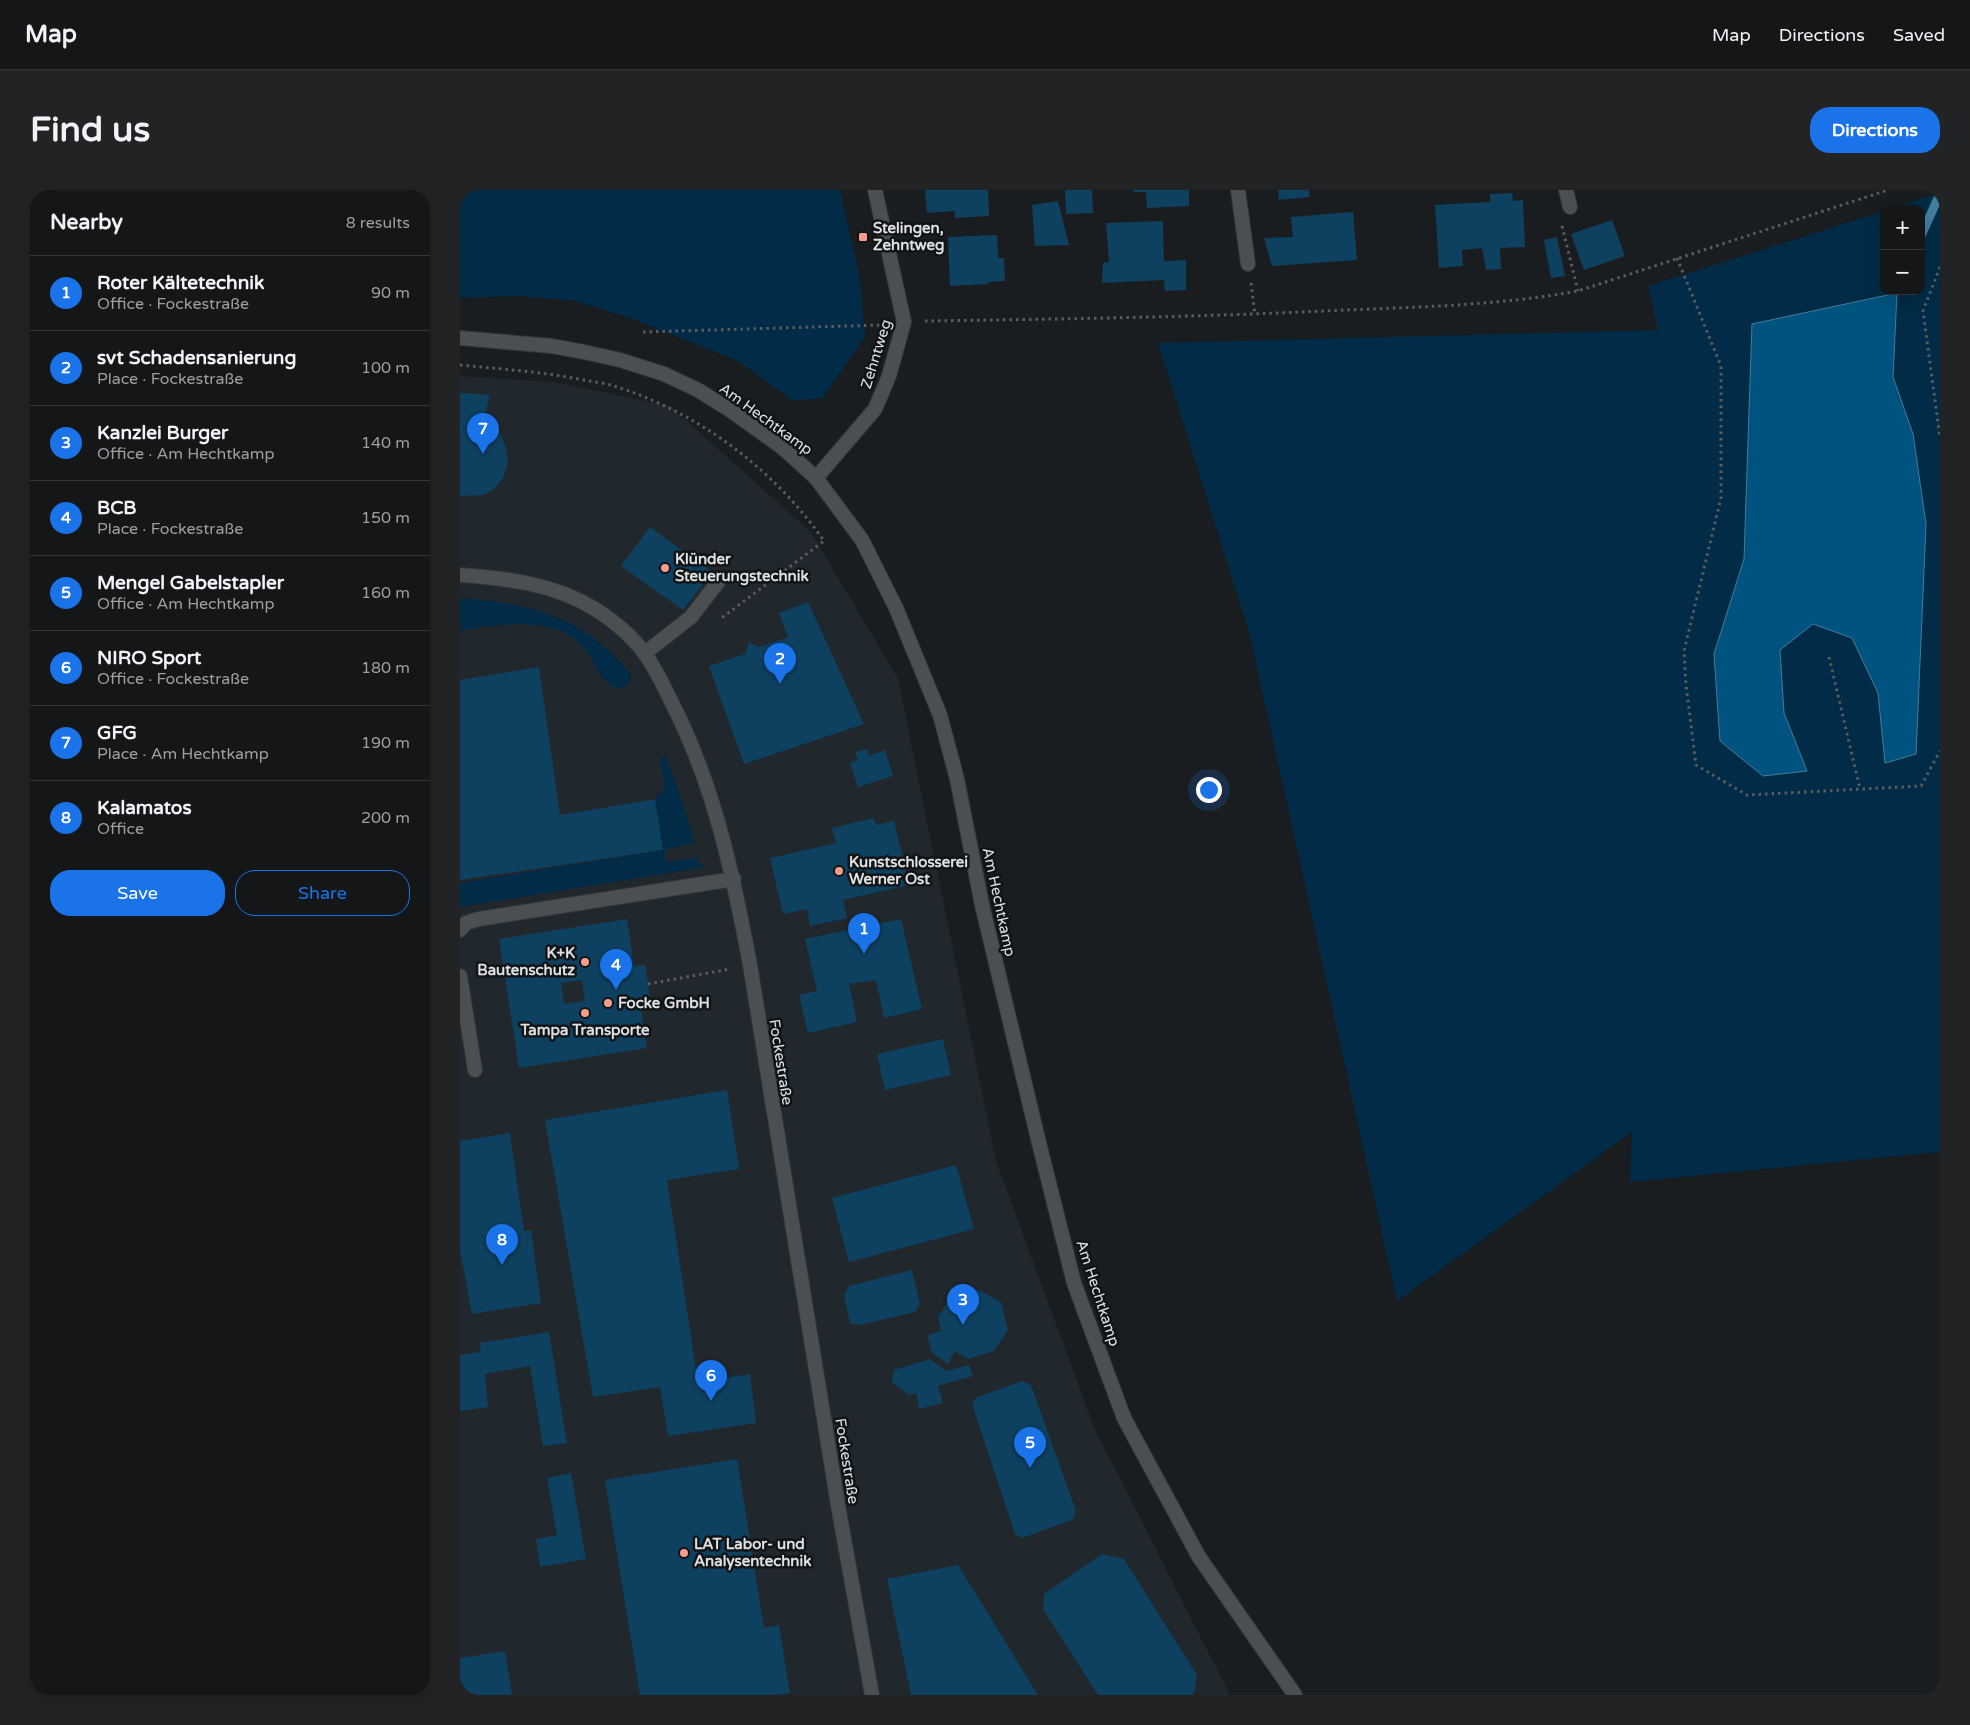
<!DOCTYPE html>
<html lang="en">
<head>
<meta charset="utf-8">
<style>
	:root { --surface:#141617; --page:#212324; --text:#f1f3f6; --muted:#9d9fa1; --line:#333536; --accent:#1a73e8 }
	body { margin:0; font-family:"Varela Round",sans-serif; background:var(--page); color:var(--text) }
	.controls { position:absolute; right:15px; top:15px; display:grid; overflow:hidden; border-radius:10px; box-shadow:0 5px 20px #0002 }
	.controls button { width:45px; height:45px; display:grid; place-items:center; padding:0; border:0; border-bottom:1px solid var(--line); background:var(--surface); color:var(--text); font:25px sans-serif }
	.you { position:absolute; left:748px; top:599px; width:18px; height:18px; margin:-12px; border:4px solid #fff; border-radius:50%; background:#1a73e8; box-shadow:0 0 0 8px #1a73e833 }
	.badge { display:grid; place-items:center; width:32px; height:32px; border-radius:50%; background:var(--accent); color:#fff; font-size:16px; font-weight:700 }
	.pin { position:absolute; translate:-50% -41px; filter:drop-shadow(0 1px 2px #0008) }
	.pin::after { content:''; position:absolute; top:26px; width:18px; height:15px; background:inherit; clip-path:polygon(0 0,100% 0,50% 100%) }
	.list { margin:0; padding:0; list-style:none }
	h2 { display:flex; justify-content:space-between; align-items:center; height:65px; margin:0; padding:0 20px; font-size:21px }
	h2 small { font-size:16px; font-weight:400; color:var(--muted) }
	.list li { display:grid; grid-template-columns:32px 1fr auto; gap:15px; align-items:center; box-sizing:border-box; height:75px; padding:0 20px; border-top:1px solid var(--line) }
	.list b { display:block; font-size:19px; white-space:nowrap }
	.list p { margin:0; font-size:16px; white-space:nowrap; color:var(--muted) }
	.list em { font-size:16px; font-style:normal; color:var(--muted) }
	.actions { display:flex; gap:10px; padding:15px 20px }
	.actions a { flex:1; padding:11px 0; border:1px solid var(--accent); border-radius:20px; text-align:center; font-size:18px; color:var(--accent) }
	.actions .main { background:var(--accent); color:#fff }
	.map { position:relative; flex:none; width:1480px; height:1505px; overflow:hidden; border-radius:20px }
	header { display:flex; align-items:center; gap:30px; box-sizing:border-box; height:70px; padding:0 25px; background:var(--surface); border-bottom:1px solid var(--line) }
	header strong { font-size:24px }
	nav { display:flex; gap:28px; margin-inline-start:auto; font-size:18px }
	.intro { display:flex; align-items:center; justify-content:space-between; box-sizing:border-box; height:120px; padding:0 30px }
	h1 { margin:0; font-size:35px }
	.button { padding:12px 22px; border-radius:20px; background:var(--accent); color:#fff; font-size:18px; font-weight:700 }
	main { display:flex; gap:30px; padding:0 30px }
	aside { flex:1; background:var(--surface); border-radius:20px; box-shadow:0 5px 20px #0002 }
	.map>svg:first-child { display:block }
	.built { fill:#20272d }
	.green { fill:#012b46; fill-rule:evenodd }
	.water { fill:#00527f; stroke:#437d9d }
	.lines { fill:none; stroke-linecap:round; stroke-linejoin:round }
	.stream { stroke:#437d9d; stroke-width:9 }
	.building { fill:#0e4060; fill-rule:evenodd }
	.service-casing { stroke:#353739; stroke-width:16 }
	.minor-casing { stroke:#353739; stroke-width:16 }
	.tertiary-casing { stroke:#353739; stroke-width:16 }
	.path { stroke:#5a5c5e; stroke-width:3; stroke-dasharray:2.5 4; stroke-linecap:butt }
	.service { stroke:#4c4f52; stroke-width:14 }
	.minor { stroke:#4c4f52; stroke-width:14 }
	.tertiary { stroke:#4c4f52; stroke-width:14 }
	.poi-dot { fill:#f49d8b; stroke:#111416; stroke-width:2 }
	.labels { text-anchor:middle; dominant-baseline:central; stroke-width:5; stroke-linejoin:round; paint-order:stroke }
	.poi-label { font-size:15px; font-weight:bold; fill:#dfe0e2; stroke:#111416; text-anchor:start }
	.street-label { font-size:15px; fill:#dfe0e2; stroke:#111416 }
</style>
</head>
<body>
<header>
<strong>Map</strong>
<nav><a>Map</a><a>Directions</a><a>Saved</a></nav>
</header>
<div class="intro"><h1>Find us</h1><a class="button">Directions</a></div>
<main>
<aside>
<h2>Nearby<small>8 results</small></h2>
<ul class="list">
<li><span class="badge">1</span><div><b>Roter Kältetechnik</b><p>Office · Fockestraße</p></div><em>90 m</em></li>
<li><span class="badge">2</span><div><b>svt Schadensanierung</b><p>Place · Fockestraße</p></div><em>100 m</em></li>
<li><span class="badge">3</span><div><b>Kanzlei Burger</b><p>Office · Am Hechtkamp</p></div><em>140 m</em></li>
<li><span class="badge">4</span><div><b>BCB</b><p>Place · Fockestraße</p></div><em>150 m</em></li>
<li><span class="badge">5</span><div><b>Mengel Gabelstapler</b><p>Office · Am Hechtkamp</p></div><em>160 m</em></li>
<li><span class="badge">6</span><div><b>NIRO Sport</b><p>Office · Fockestraße</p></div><em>180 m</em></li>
<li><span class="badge">7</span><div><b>GFG</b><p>Place · Am Hechtkamp</p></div><em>190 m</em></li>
<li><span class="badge">8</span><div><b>Kalamatos</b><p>Office</p></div><em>200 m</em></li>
</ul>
<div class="actions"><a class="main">Save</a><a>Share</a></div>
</aside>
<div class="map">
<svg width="1480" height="1505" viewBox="0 0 1480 1505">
	<rect width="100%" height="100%" fill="#1a1d1f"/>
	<path class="built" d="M0,186L94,192L210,216L351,342L438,489L536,971L634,1237L770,1505H0Z"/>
	<g class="green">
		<path d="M0,0H380L400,89L405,147L363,208L333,211L278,171L167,127L115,111L59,106L0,108Z"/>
		<path d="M1480,3V962L1170,992L1172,942L937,1111L789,442L698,153L1198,140L1188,96L1424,21V101H1461V19H1429ZM1437,104L1433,187L1453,244L1456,564L1425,573L1418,503L1392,448L1353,434L1320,460L1324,523L1346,581L1303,586L1260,551L1254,465L1284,369L1289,274Z"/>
		<path d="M0,408C72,414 123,426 171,485L170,493C146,514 133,463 118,452C86,426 38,434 0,441Z"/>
		<path d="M205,564L217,596L235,653L204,660L206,672L234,668L245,677L0,717V693L203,660L195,609L205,597L201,575L202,566Z"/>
	</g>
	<path class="water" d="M1437,103L1433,187L1453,244L1466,334L1456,564L1425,573L1418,503L1392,448L1353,434L1320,460L1324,523L1347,581L1303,586L1260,551L1254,464L1284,369L1292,134Z"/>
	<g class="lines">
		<path class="stream" d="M1461,46L1478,8L1480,7"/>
	</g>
	<g class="building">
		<path d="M465,0H528L529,26L495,28V21L467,23Z"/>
		<path d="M605,0H632L633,23L606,24Z"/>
		<path d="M673,0H729V16L687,18L686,2H673Z"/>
		<path d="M818,0H849L850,7L819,10Z"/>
		<path d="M1052,3L1053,11L1063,10L1065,57L1040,58L1041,79L1026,80L1022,58L1002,60L1003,76L979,78L975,15L1030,12V4Z"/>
		<path d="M598,11L609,55L575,56L572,15Z"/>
		<path d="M893,22L897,70L812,76L804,48L833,47L831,27Z"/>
		<path d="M1152,30L1165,66L1124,80L1111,44Z"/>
		<path d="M703,31L704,71L726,70V100L705,101L704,90L642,93L643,73L649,72L646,33Z"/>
		<path d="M537,45L538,68H544L545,91L528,92V94L490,96L488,47Z"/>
		<path d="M1097,47L1105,86L1091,88L1084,50Z"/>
		<path d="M0,203L30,205L24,229L39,241L45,255L48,273L43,288L35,298L24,305L0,306Z"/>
		<path d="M190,337L252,382L223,420L161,376Z"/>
		<path d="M348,412L404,534L284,574L249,476L285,464L289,452L299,457L328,447L319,423Z"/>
		<path d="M79,477L100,625L195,609L203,660L0,690V490Z"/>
		<path d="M407,559L409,566L425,560L433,586L398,597L390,573L398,570L395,562Z"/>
		<path d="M414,628L416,635L434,631L449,695L383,710L387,728L350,736L347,719L323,724L310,668L376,653L372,638Z"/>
		<path d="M167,729L174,776L185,775L190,806L179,808L187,858L59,878L39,749ZM122,790L125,811L104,814L101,793Z"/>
		<path d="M441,729L462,819L424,828L416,790L389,794L397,832L348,843L339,805L357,801L345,749Z"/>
		<path d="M483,849L491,885L425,900L417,864Z"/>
		<path d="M267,900L279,979L207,990L238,1192L290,1184L296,1233L208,1246L200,1197L133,1207L85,930Z"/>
		<path d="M50,943L64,1041L71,1040L81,1113L12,1124L0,1060V951Z"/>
		<path d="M496,975L514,1039L389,1072L372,1008Z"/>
		<path d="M452,1080L460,1114L455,1122L400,1135L390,1133L384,1105L389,1096Z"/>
		<path d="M519,1100L541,1112L548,1140L534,1161L508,1169L495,1161L488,1174L472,1163L467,1145L481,1141L478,1127L491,1107Z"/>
		<path d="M89,1142L107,1253L83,1256L70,1176L25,1184L28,1217L0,1221V1165L21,1162L19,1153Z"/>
		<path d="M470,1169L486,1181L509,1175L513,1186L478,1196L483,1213L459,1219L456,1203L449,1205L432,1193L434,1180Z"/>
		<path d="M562,1191L571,1195L616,1321L612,1330L562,1348L555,1344L512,1214L517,1207Z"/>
		<path d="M277,1269L304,1438L319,1435L330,1503L314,1505H180L145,1290Z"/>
		<path d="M111,1283L126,1369L80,1377L76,1349L97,1345L87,1288Z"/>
		<path d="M642,1364L664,1369L737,1485L734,1503L731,1505H638L583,1419L584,1404Z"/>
		<path d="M498,1375L578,1505H451L427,1389Z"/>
		<path d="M45,1461L52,1505H0V1468Z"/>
	</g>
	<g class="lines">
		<defs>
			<g id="service">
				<path d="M185,463L231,427L258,392"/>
				<path d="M0,740L6,733L19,729L274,689"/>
				<path d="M0,786L15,880"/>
			</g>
			<g id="minor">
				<path d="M778,0L788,74"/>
				<path d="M1106,0L1110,17"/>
				<path d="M356,288L415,219L429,186L444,132L415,0"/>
				<path d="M0,385C46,388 95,394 135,419C153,430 173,447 185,464C196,479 203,495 211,511C254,594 273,684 290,775L379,1321L412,1505"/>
			</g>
			<path id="tertiary" d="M0,148L92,156L124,162L160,170L204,184L238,200L270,220L323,258L356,288L402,350L436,418L480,525L497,589L522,715L579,953L614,1093L664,1228L739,1367L835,1505"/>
		</defs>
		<use href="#service" class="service-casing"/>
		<use href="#minor" class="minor-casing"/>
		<use href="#tertiary" class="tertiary-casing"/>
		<g class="path">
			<path d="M1102,36L1118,101"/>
			<path d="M1217,68L1261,176V308L1224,461L1226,495L1236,575L1287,605L1461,596L1480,561"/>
			<path d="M1480,77L1463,121L1480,248"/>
			<path d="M791,93L795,125"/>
			<path d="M465,131C605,129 745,127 885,120C963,117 1041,115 1118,101L1428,0"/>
			<path d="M183,142L422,135"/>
			<path d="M0,175C42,179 83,182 124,190C134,192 145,193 154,196C238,222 314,279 364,351L259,430"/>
			<path d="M1369,467L1400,599"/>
			<path d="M188,794L270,779"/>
		</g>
		<use href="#service" class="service"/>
		<use href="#minor" class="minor"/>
		<use href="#tertiary" class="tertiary"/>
	</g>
	<g class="poi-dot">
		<rect x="398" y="42" width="10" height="10" rx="2.5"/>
		<circle cx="205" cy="378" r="5"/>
		<circle cx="379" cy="681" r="5"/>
		<circle cx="125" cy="772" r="5"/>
		<circle cx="148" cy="813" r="5"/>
		<circle cx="125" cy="823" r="5"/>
		<circle cx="224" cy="1363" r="5"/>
	</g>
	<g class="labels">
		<g class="poi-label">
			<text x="413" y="38">Stelingen,<tspan x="413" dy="17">Zehntweg</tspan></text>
			<text x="215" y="369">Klünder<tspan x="215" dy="17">Steuerungstechnik</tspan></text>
			<text x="389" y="672">Kunstschlosserei<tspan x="389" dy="17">Werner Ost</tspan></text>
			<text x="115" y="763" text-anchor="end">K+K<tspan x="115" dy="17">Bautenschutz</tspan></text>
			<text x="158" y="813">Focke GmbH</text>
			<text x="125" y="840" text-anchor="middle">Tampa Transporte</text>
			<text x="234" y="1354">LAT Labor- und<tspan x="234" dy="17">Analysentechnik</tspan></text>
		</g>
		<g class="street-label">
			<text transform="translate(416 164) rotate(-73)">Zehntweg</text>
			<text transform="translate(306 229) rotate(36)">Am Hechtkamp</text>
			<text transform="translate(539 712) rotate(78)">Am Hechtkamp</text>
			<text transform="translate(321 872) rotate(81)">Fockestraße</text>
			<text transform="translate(638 1103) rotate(72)">Am Hechtkamp</text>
			<text transform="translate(387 1271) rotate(81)">Fockestraße</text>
		</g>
	</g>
</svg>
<div class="controls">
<button>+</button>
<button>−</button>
</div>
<div class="you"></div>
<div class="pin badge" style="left:404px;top:764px">1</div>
<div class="pin badge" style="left:320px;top:494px">2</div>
<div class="pin badge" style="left:503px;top:1135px">3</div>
<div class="pin badge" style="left:156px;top:800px">4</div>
<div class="pin badge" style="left:570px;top:1278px">5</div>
<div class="pin badge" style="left:251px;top:1211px">6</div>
<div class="pin badge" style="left:23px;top:264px">7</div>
<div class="pin badge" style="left:42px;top:1075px">8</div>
</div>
</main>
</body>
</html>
